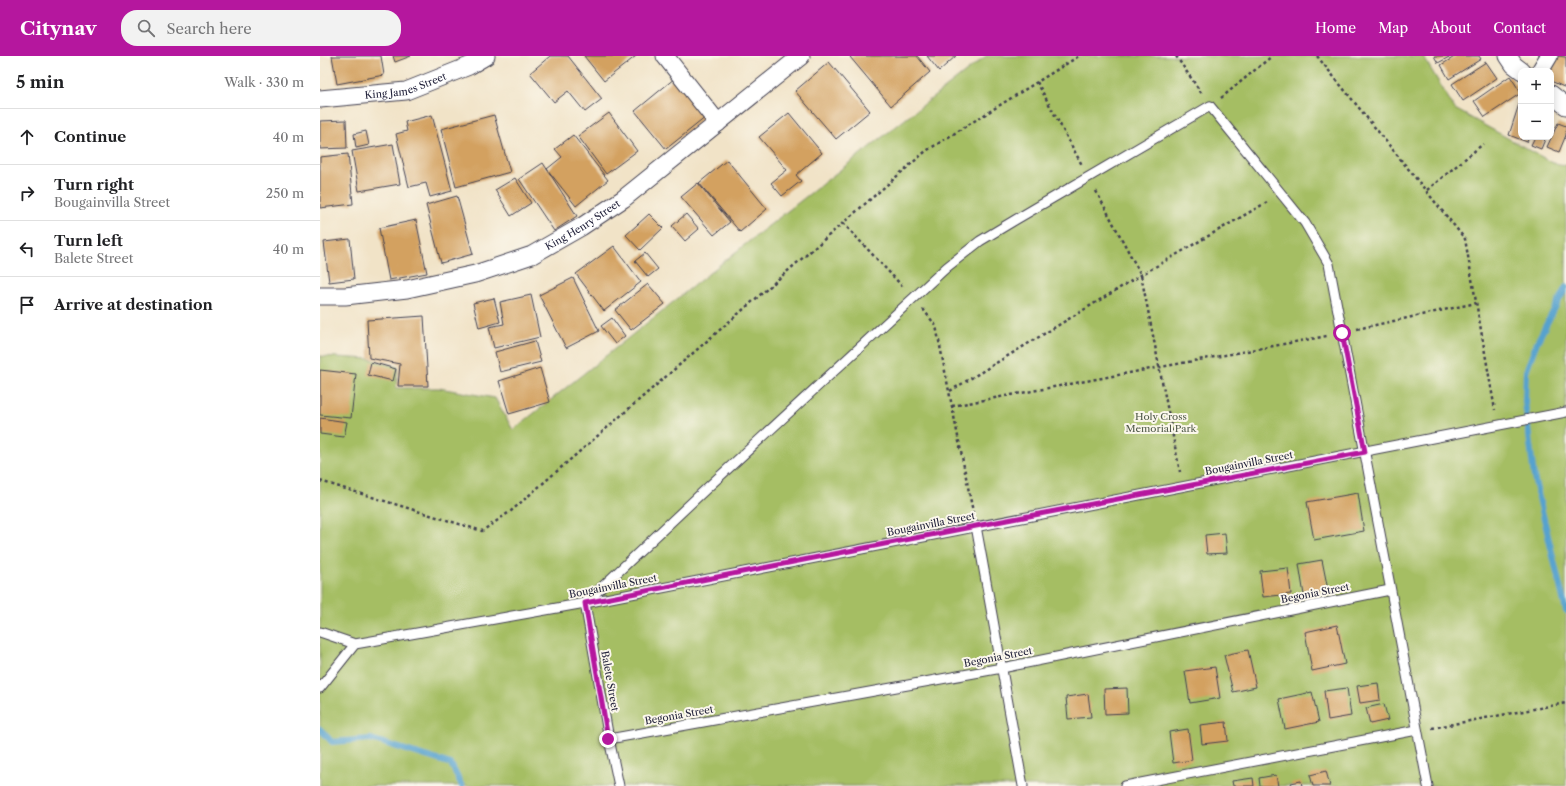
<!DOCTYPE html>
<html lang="en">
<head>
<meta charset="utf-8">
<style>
	:root { --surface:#fff; --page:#f2f2f2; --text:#202124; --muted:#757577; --line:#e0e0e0; --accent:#b5179e }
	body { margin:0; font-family:"Libre Caslon Text",serif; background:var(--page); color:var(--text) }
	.controls { position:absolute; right:12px; top:12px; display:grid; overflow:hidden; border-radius:8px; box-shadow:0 2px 10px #0003 }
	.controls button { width:36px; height:36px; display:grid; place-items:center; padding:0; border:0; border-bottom:1px solid var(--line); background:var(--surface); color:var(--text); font:20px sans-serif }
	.stop { position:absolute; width:12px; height:12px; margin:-9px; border:3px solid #b5179e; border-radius:50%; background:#fff }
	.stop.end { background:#b5179e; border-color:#fff; box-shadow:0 1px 4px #0008 }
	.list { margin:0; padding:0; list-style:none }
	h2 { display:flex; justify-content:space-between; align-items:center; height:52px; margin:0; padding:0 16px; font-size:17px }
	h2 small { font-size:13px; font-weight:400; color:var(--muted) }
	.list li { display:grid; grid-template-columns:26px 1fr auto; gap:12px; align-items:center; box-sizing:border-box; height:56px; padding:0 16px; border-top:1px solid var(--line) }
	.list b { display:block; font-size:15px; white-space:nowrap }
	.list p { margin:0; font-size:13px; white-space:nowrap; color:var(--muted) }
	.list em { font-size:13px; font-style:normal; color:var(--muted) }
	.icon { flex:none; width:22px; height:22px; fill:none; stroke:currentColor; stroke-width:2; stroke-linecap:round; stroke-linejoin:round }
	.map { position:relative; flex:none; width:1246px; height:730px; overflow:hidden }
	header { display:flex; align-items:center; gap:24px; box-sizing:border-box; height:56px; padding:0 20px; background:var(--accent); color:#fff }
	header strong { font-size:19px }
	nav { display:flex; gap:22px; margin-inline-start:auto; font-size:14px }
	.search { width:280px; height:36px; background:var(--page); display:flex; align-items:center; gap:10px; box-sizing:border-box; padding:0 14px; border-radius:16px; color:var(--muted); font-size:15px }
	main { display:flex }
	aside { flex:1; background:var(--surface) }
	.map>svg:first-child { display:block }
	.green { fill:#a5be64; stroke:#647050 }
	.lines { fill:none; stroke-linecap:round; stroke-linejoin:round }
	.stream { stroke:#56a2ce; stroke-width:6 }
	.building { fill:#d3a160 }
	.lane-casing { stroke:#413f50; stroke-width:11 }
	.street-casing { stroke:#413f50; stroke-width:19 }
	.path { stroke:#413f50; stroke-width:2.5; stroke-dasharray:3 3; stroke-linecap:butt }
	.lane { stroke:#fff; stroke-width:9 }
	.street { stroke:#fff; stroke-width:17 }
	.route { stroke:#b5179e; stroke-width:5 }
	.labels { text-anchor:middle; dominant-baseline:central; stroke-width:4; stroke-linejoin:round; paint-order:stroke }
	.street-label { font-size:10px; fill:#22223b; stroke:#fbf7ec }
	.park-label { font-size:10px; fill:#505949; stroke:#fbf7ec }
</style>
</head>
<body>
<header>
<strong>Citynav</strong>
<div class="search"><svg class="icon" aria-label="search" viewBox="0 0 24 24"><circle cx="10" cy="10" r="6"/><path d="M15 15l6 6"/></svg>Search here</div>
<nav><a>Home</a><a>Map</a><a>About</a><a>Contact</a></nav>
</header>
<main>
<aside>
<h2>5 min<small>Walk · 330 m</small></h2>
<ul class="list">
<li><svg class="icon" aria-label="ahead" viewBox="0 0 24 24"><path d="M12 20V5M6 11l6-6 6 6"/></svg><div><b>Continue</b></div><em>40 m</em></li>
<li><svg class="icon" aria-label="right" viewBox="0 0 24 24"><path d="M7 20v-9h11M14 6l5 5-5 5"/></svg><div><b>Turn right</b><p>Bougainvilla Street</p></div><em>250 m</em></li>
<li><svg class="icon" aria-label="left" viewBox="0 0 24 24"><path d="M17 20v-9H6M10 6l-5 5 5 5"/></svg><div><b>Turn left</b><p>Balete Street</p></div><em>40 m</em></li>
<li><svg class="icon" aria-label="arrive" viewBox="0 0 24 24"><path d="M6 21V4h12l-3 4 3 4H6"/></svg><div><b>Arrive at destination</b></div></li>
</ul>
</aside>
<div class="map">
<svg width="1246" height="730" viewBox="0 0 1246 730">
	<rect width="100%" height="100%" fill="#fbf7ec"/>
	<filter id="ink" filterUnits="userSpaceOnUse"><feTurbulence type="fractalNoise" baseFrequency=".025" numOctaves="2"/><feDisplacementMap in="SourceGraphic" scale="8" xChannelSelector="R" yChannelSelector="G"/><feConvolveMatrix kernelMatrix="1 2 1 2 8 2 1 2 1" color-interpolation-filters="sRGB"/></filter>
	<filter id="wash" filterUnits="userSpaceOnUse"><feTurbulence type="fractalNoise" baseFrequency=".012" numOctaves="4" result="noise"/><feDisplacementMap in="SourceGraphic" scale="16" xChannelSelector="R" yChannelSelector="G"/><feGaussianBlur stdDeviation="0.9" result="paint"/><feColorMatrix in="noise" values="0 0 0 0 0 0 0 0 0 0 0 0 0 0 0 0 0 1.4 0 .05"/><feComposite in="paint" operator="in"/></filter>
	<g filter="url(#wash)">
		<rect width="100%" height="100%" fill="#f1e3c7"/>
		<path class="green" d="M666,0H1103L1135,53L1233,107L1246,109V730H0V300L50,303L78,311L76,332H119L175,342L193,374L442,175Z"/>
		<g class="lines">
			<g class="stream">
				<path d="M1246,231L1217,286L1206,315L1205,346L1214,421L1246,555"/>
				<path d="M0,673L12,686L51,683L131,708L142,730"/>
			</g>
		</g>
		<g id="blocks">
			<g class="building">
				<path d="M12,0H61L64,19L17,28Z"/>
				<path d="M73,0H91L75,6Z"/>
				<path d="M230,0H248L282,43L265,56L248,35L234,46L210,17Z"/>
				<path d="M264,0H316L284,25Z"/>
				<path d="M532,0H597L610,16L571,50L530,1Z"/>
				<path d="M607,0H636L619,15Z"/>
				<path d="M1114,0H1131L1118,7Z"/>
				<path d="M1136,0H1159L1161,3L1129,23L1121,9Z"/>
				<path d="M1237,0L1246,1V32L1231,25V14Z"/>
				<path d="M509,6L550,55L516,83L475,35Z"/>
				<path d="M1166,6L1177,22L1143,45L1132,28Z"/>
				<path d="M1190,20L1201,37L1165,61L1154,45Z"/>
				<path d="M355,22L386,61L346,93L315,55Z"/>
				<path d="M1201,42V81H1209L1207,86L1189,79Z"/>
				<path d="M289,57L317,95L286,118L258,80Z"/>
				<path d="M469,57L502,97L476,119L481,125L462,140L451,127L467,114L439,81Z"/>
				<path d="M112,59L132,135L110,141L106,127L89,131L76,78L87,75L85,66Z"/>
				<path d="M174,59L190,116L136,131L121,73Z"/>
				<path d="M26,64L27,92L0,93V65Z"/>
				<path d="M1238,67L1246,70V79L1239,96L1227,91Z"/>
				<path d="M46,75L49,89L36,92L34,78Z"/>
				<path d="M253,79L288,124L256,150L227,113L242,101L235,93Z"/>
				<path d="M1215,81H1226L1221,93L1211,89Z"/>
				<path d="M73,88L80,128L39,135L32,95Z"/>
				<path d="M28,98L33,148L0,152V101Z"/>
				<path d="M407,104L447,153L420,176L379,127Z"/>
				<path d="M223,107L257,160L234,175L199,123Z"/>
				<path d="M195,122L211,147L191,160L175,134Z"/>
				<path d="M378,127L410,166L394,179L361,141Z"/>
				<path d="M137,140L153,198L121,207L106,149Z"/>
				<path d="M329,158L343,172L320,194L306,179Z"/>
				<path d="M366,158L379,173L365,185L352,170Z"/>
				<path d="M96,164L107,217L69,224L59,172Z"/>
				<path d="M30,183L34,223L9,226L4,186Z"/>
				<path d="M294,190L321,226L284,255L256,218Z"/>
				<path d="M325,197L338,213L328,221L315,205Z"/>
				<path d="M253,222L279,275L246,292L219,239Z"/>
				<path d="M328,228L345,248L311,274L295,254Z"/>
				<path d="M211,239L220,281L174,292L169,271L184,268L180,246Z"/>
				<path d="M174,242L180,266L159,272L153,247Z"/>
				<path d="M104,260L108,330H78L80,308L49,302L47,264Z"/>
				<path d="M292,262L305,280L295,288L281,270Z"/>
				<path d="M215,285L221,306L180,316L175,296Z"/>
				<path d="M51,306L76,313L73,325L48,319Z"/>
				<path d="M220,312L230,346L189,358L179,325Z"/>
				<path d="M0,314L36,318L31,362L0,359Z"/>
				<path d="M0,362L27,366L24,381L0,378Z"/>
				<path d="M1038,437L1044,475L994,484L987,446Z"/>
				<path d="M905,477L907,497L887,498L885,479Z"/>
				<path d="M1002,504L1008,534L984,539L979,508Z"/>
				<path d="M968,512L971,538L943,541L940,515Z"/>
				<path d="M1017,569L1025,608L992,615L985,576Z"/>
				<path d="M928,594L936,631L913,636L904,599Z"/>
				<path d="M895,611L900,642L870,647L865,615Z"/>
				<path d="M1058,627L1060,644L1040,647L1037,630Z"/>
				<path d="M807,632L808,657L785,658L784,633Z"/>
				<path d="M1027,632L1031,660L1008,664L1004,635Z"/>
				<path d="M992,636L999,666L965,673L959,643Z"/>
				<path d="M768,638L771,661L748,663L746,641Z"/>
				<path d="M1064,648L1068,664L1050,668L1046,652Z"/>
				<path d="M906,666L908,685L882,688L880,669Z"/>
				<path d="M868,673L872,704L853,707L849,676Z"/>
				<path d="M1006,715L1010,730H993L990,719Z"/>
				<path d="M956,719L958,730H940L939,722Z"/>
				<path d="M933,722L934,730H913L912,725Z"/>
				<path d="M981,725L982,730H972L971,727Z"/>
			</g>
		</g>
	</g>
	<g filter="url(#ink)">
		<use href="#blocks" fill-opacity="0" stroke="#413f50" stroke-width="1"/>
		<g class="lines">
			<defs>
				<g id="lane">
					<path d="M656,470L703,730"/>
					<path d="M0,576L35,588"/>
					<path d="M0,632L35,588L265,547L1246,356"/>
					<path d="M289,683L682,612L1070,534"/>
					<path d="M299,730L289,683L265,547L386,433L627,211L660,185L695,164L890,50L985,167L1009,208L1108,730"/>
					<path d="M805,730L1097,674"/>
				</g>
				<g id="street">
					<path d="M345,0L398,67"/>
					<path d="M1188,0L1194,9L1202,15"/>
					<path d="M1220,15L1229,0"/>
					<path d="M1231,38L1246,50"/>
					<path id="s1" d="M0,43L86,35L149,10L166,0"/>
					<path id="s2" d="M0,240H25L87,233L155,218L212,199L261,171L303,143L481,0"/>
				</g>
			</defs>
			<use href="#lane" class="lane-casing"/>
			<use href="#street" class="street-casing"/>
			<g class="path">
				<path d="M856,0L882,38"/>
				<path d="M997,0L1145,183L1175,354"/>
				<path d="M717,26L762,109"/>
				<path d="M901,42L952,0"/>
				<path d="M1107,134L1163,88"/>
				<path d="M776,135L821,219L860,416"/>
				<path d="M523,167L583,231"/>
				<path d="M603,253L616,270L653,456"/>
				<path d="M1037,273L1156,247"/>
				<path d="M630,335L821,219L949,145"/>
				<path d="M632,350L1007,280"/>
				<path d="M0,425L162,475L191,455L606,95L759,0"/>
				<path d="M1112,672L1246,647"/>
			</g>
			<use href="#lane" class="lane"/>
			<use href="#street" class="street"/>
		</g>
	</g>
	<g class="lines" filter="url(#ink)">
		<path class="route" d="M288,683L265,547L656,470L1045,396L1022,277"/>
	</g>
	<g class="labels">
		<g class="street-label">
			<text stroke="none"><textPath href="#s1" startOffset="87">King James Street</textPath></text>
			<text stroke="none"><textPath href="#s2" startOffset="276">King Henry Street</textPath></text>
			<text transform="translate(929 407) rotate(-11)">Bougainvilla Street</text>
			<text transform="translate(611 468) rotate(-11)">Bougainvilla Street</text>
			<text transform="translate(293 530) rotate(-11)">Bougainvilla Street</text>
			<text transform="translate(995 537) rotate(-11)">Begonia Street</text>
			<text transform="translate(678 601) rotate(-11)">Begonia Street</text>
			<text transform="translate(290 625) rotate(80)">Balete Street</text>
			<text transform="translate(359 659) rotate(-10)">Begonia Street</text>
		</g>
		<g class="park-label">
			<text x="841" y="360">Holy Cross<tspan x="841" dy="12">Memorial Park</tspan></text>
		</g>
	</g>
</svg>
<div class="controls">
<button>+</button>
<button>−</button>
</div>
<div class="stop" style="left:1022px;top:277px"></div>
<div class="stop end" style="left:288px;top:683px"></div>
</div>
</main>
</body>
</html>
